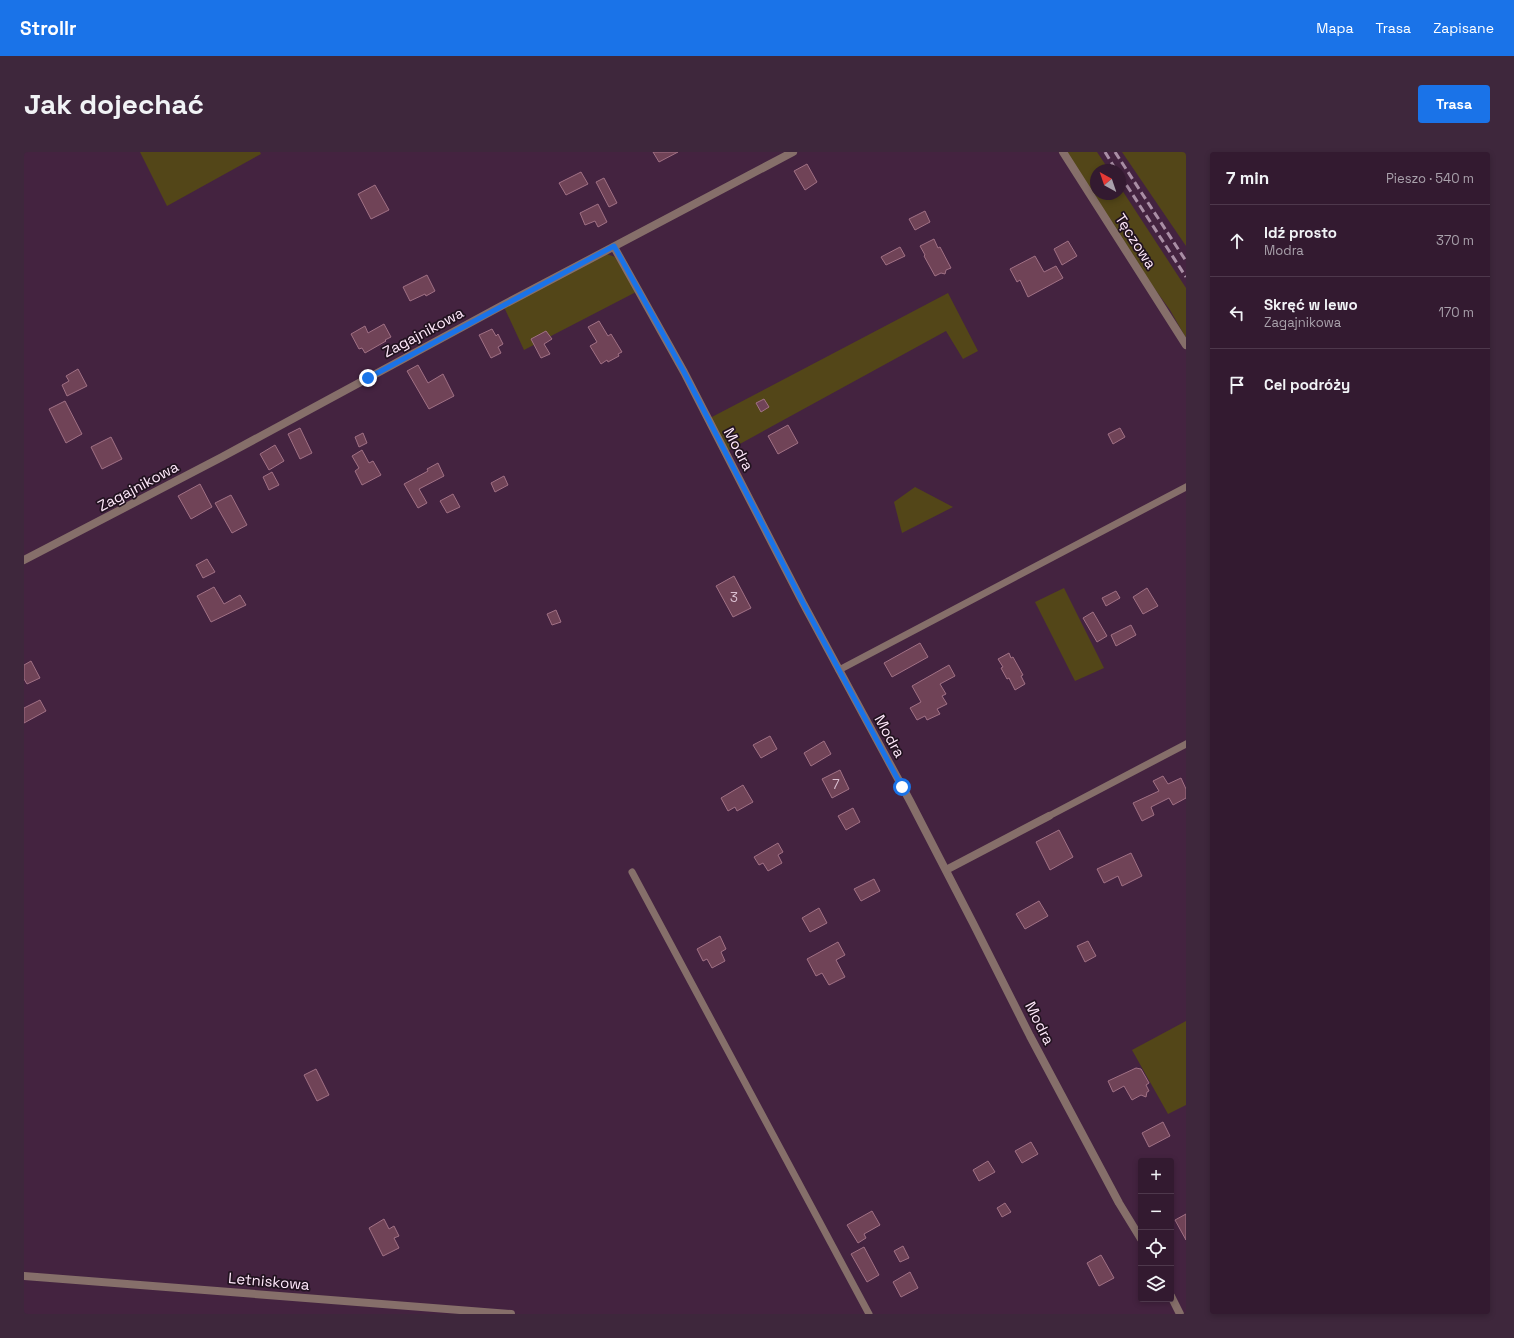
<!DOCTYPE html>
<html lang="pl">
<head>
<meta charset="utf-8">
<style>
	:root { --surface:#331a30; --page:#3e273c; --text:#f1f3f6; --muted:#a9a1ab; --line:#4e384c; --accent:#1a73e8 }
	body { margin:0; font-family:"Space Grotesk",sans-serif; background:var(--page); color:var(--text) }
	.controls { position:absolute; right:12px; bottom:12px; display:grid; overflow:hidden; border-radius:4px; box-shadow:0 2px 6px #0003 }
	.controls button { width:36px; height:36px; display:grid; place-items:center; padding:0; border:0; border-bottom:1px solid var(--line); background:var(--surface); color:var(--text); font:20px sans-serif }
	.compass { position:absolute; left:1066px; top:12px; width:36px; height:36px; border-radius:50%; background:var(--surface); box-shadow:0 2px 6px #0003; rotate:320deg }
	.stop { position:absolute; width:12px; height:12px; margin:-9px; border:3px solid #1a73e8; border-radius:50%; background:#fff }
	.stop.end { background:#1a73e8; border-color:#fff; box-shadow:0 1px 4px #0008 }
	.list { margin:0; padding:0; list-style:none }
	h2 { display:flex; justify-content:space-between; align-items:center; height:52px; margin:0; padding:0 16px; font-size:17px }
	h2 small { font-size:13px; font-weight:400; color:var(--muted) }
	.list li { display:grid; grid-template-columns:26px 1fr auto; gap:12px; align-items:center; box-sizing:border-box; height:72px; padding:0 16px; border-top:1px solid var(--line) }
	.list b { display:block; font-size:15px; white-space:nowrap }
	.list p { margin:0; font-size:13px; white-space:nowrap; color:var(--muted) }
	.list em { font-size:13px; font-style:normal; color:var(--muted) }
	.icon { flex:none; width:22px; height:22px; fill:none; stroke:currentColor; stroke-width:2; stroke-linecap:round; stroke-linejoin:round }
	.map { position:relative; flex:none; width:1162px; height:1162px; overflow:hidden; border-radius:4px }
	header { display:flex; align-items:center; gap:24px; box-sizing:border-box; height:56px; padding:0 20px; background:var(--accent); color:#fff }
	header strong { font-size:19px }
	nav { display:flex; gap:22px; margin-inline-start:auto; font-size:14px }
	.intro { display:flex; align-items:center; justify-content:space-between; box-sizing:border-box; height:96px; padding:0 24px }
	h1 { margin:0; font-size:28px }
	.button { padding:10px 18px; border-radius:4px; background:var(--accent); color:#fff; font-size:14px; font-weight:700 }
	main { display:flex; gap:24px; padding:0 24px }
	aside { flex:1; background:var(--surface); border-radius:4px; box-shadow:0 2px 6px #0003 }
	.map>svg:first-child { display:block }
	.green { fill:#534618 }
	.building { fill:#704357; stroke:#a17185 }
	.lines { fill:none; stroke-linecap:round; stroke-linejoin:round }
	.service { stroke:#866f6a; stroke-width:7 }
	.minor { stroke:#866f6a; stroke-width:8 }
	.rail { stroke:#a98ea5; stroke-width:3; stroke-dasharray:8 4; stroke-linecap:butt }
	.route { stroke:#1a73e8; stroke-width:5 }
	.labels { text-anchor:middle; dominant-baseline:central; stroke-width:3.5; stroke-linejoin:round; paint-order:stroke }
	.number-label { font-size:13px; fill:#dbc0d2 }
	.street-label { font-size:15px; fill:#ffe9fb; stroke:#221320 }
</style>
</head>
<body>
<header>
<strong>Strollr</strong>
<nav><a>Mapa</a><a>Trasa</a><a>Zapisane</a></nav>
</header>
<div class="intro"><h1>Jak dojechać</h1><a class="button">Trasa</a></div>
<main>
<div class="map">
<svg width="1162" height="1162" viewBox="0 0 1162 1162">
	<rect width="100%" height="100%" fill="#442340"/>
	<g class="green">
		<path d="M116,0H236L237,2L143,54Z"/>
		<path d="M1043,0H1073L1085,18H1072V42H1096V35L1162,136V186L1146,158L1114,114Z"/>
		<path d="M1098,0H1162V94Z"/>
		<path d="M583,102L591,105L612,140L500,198L480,155Z"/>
		<path d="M924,141L954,199L939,207L922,179L703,299L686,266Z"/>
		<path d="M891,335L929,355L878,381L870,350Z"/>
		<path d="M1040,436L1080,516L1051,529L1011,450Z"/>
		<path d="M1162,869V953L1144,962L1108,898Z"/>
	</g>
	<g class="building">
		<path d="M629,0H654L635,10Z"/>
		<path d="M783,12L793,30L781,38L770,19Z"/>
		<path d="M557,20L564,32L542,43L535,31Z"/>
		<path d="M580,26L593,51L585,55L572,30Z"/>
		<path d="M351,33L365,58L347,67L334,42Z"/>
		<path d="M574,52L583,70L574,75L571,69L561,73L556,61Z"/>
		<path d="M901,59L906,70L891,78L885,67Z"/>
		<path d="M910,87L914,96L916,95L927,116L922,118L921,122L917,121L911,124L900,104L901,103L896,94Z"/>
		<path d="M1044,89L1053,104L1038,113L1030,97Z"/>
		<path d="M876,95L881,104L862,113L857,105Z"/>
		<path d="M1011,104L1020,120L1032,114L1039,126L1004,145L996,128L993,130L986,117Z"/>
		<path d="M403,123L411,139L402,144L401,142L386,149L379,135Z"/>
		<path d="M575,169L584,184L587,182L598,200L594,202L595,204L584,210L583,208L577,212L566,194L573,190L564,175Z"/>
		<path d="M360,172L367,185L361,188L362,189L341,201L338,196L335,197L327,182L341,174L344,181Z"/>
		<path d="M468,177L472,184L474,182L479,192L474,195L477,201L467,206L455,183Z"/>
		<path d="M522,179L528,187L520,192L526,202L517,206L507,187Z"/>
		<path d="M394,213L404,231L419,222L430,244L405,257L383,219Z"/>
		<path d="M54,217L63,234L43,244L38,233L45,229L42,224Z"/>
		<path d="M740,247L745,255L737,260L732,251Z"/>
		<path d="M41,249L58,282L42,291L25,257Z"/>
		<path d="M764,273L774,291L754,302L744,284Z"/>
		<path d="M276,276L288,301L276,307L264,282Z"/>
		<path d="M1096,276L1101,285L1089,292L1084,282Z"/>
		<path d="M339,281L343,291L335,295L331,285Z"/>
		<path d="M87,285L98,307L78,317L67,295Z"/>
		<path d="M251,293L260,309L245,318L236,302Z"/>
		<path d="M338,298L345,311L349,309L357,323L338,333L331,319L335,316L328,304Z"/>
		<path d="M414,311L420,324L395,337L403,351L394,356L380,332L404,319L403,317Z"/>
		<path d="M248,320L255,333L245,338L239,325Z"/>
		<path d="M480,324L484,333L471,340L467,331Z"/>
		<path d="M176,332L188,355L167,367L154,344Z"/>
		<path d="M429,342L436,355L423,361L416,349Z"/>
		<path d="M207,343L223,373L208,381L191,351Z"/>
		<path d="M183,407L191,420L179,426L172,413Z"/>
		<path d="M710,424L727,456L709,465L692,434Z"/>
		<path d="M190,435L200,452L216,443L222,453L187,470L173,444Z"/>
		<path d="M1123,436L1134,454L1119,462L1109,445Z"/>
		<path d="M1092,439L1096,446L1082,454L1078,446Z"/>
		<path d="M532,458L537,470L528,473L523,462Z"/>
		<path d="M1069,460L1083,484L1073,490L1059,466Z"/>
		<path d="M1107,473L1112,483L1092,494L1087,483Z"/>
		<path d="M896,491L904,505L868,525L860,511Z"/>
		<path d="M985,501L987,506L989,505L999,523L997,524L1001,532L991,538L985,526L983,527L977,516L979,515L974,507Z"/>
		<path d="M7,509L16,526L3,532L0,527V513Z"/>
		<path d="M925,513L931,524L916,532L922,542L918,544L923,552L913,557L916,562L903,568L901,564L893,568L886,556L897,550L888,534Z"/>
		<path d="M16,548L22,559L0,571V556Z"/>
		<path d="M746,584L753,597L737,606L729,593Z"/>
		<path d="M800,589L807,602L787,614L780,601Z"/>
		<path d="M816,618L825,637L808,646L798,627Z"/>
		<path d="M1139,624L1144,632L1157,626L1162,637V646L1149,653L1145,646L1127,655L1130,663L1118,669L1109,651L1135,639L1129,629Z"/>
		<path d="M719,633L729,650L713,659L711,655L704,659L697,646Z"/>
		<path d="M829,656L836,670L822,678L814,664Z"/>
		<path d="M1035,678L1049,705L1026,718L1012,690Z"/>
		<path d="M754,691L759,700L754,703L758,711L744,719L739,711L735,713L730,705Z"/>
		<path d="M1107,701L1118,724L1098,734L1094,724L1080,731L1073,717Z"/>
		<path d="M850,727L856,739L837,749L830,737Z"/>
		<path d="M1015,749L1024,764L1001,777L992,762Z"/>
		<path d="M795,756L803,771L786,780L778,766Z"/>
		<path d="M696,784L702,797L697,800L701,809L688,816L683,807L679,809L673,797Z"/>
		<path d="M1064,789L1072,804L1061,810L1053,794Z"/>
		<path d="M814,790L821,803L812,808L821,825L805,833L798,821L792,824L783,807Z"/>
		<path d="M1112,916L1117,917L1125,931L1122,933L1125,939L1123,940L1122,945L1117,943L1108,948L1100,934L1089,940L1084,929Z"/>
		<path d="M292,917L305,943L293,949L280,923Z"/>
		<path d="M1139,970L1146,984L1125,995L1118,981Z"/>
		<path d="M1007,990L1014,1002L998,1011L991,999Z"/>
		<path d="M964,1009L971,1020L955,1029L949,1018Z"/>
		<path d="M981,1051L987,1060L978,1065L973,1056Z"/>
		<path d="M848,1059L856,1073L840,1082L842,1086L834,1091L823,1073Z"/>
		<path d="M1162,1062V1088L1151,1068Z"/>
		<path d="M360,1067L365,1077L370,1074L375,1084L370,1086L375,1096L359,1104L345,1076Z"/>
		<path d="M879,1094L885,1106L876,1110L870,1099Z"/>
		<path d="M840,1095L855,1123L843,1130L827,1102Z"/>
		<path d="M1077,1103L1090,1126L1075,1134L1063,1111Z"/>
		<path d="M886,1120L894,1136L877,1145L869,1130Z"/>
	</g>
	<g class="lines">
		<g class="service">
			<path d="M815,518L1162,335"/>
			<path d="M1025,664L1162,592"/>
			<path d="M608,720L845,1162"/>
		</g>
		<g class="minor">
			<path d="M1039,0L1162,193"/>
			<path d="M590,95L660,220L779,451L886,649L949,771L1006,884L1095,1051L1117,1087"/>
			<path d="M0,408L198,305L479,153L769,0"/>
			<path d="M922,718L1025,664"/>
			<path d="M0,1124L487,1162"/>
			<path d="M1147,1144L1156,1162"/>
		</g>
		<g class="rail">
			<path d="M1081,0L1092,18"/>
			<path d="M1091,0L1162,109"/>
			<path d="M1096,23L1162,125"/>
		</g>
	</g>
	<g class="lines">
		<path class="route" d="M344,226L590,94L660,220L779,451L878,635"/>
	</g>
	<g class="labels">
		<g class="number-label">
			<text x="710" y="445">3</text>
			<text x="812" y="632">7</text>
		</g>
		<g class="street-label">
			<text transform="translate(1112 89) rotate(57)">Tęczowa</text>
			<text transform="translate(399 180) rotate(-28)">Zagajnikowa</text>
			<text transform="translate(715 297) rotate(62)">Modra</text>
			<text transform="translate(114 334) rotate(-28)">Zagajnikowa</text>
			<text transform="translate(866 584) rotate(61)">Modra</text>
			<text transform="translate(1016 871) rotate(63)">Modra</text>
			<text transform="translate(245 1129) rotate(5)">Letniskowa</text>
		</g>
	</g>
</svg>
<div class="controls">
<button>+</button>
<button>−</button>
<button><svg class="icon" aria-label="locate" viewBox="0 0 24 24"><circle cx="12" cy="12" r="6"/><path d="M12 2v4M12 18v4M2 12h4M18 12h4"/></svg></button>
<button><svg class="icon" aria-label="layers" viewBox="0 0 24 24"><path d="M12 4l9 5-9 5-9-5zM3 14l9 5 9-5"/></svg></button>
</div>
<svg class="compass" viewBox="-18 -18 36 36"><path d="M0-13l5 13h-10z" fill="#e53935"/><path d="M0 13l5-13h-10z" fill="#a9a1ab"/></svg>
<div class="stop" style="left:878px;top:635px"></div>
<div class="stop end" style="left:344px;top:226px"></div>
</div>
<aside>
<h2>7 min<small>Pieszo · 540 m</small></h2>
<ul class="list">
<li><svg class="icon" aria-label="ahead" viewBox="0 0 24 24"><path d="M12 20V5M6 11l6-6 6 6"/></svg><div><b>Idź prosto</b><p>Modra</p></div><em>370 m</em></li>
<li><svg class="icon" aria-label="left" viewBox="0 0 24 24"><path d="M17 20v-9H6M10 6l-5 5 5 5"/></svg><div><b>Skręć w lewo</b><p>Zagajnikowa</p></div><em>170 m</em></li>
<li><svg class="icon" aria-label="arrive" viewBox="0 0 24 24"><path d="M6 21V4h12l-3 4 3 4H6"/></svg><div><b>Cel podróży</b></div></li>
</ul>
</aside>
</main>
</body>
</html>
